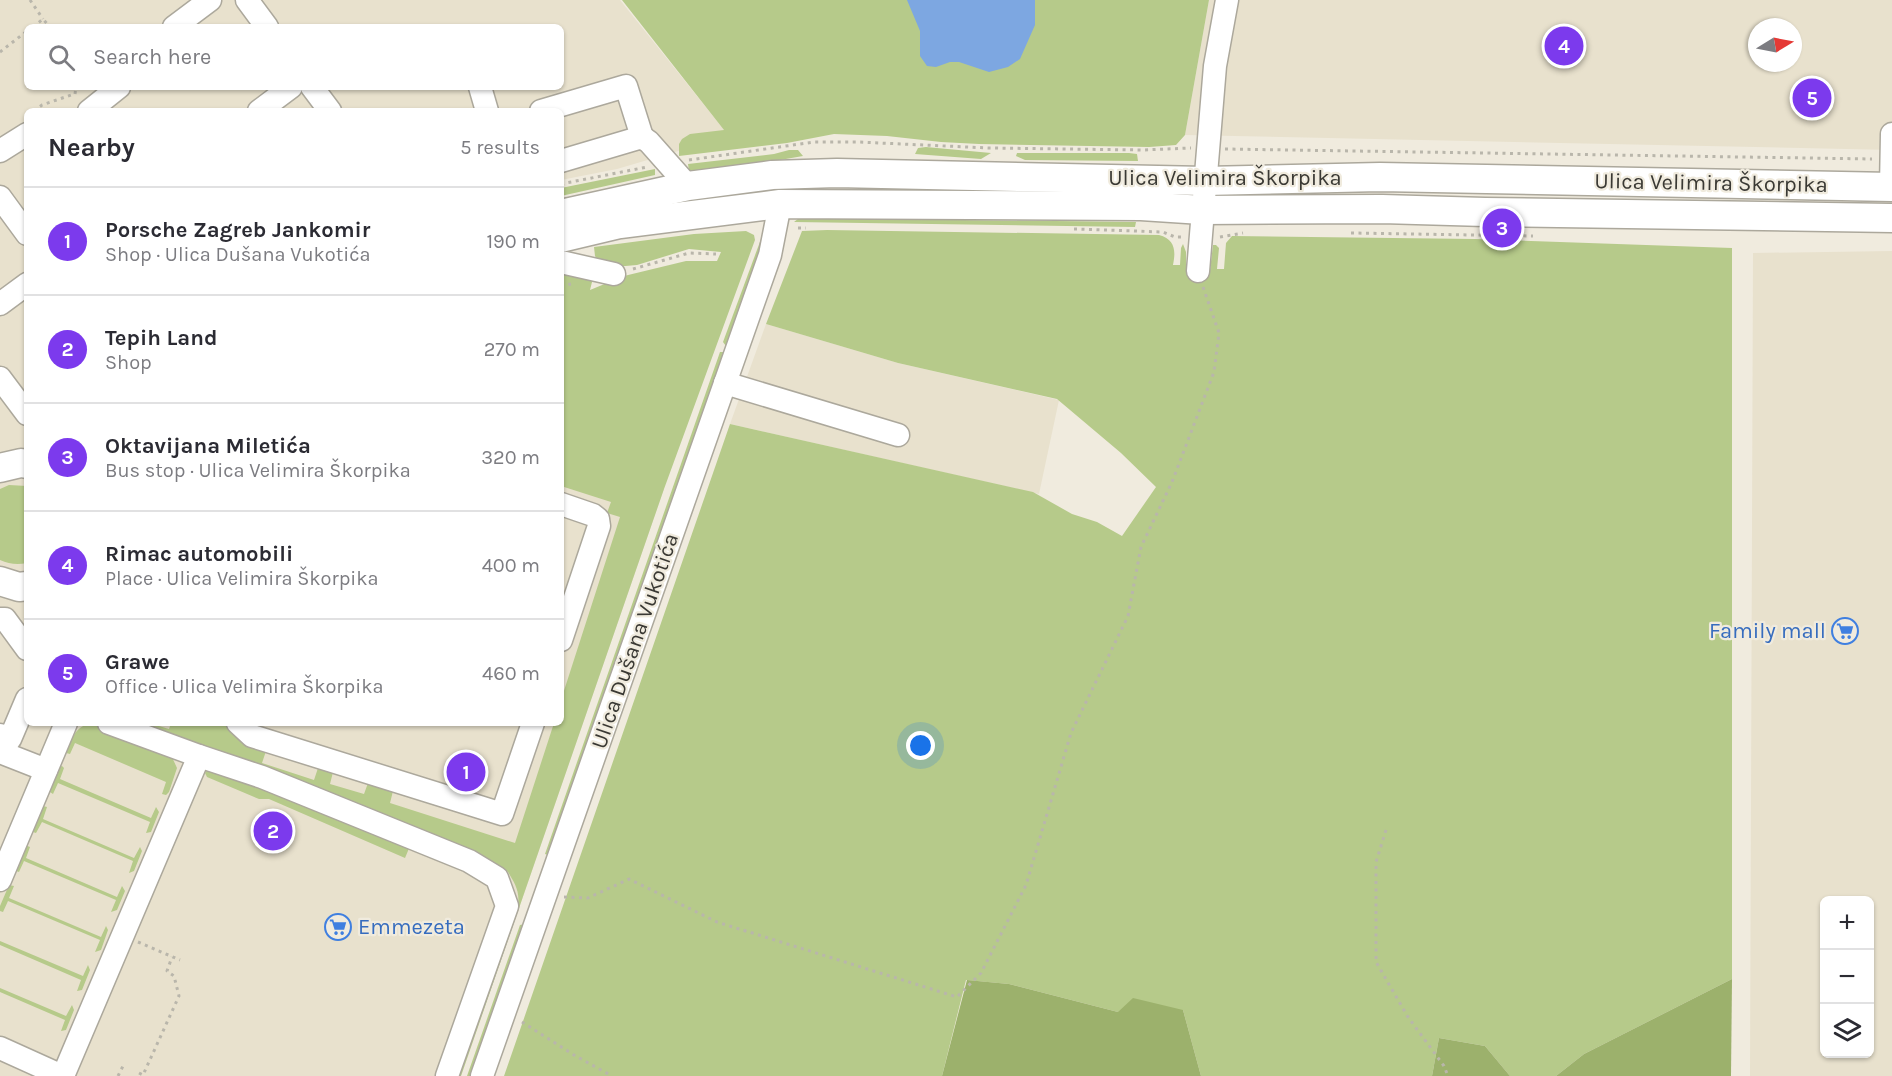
<!DOCTYPE html>
<html lang="en">
<head>
<meta charset="utf-8">
<style>
	:root { --surface:#fff; --page:#f2f2f3; --text:#2b2b33; --muted:#7c7c81; --line:#e1e1e2; --accent:#7c3aed }
	body { margin:0; font-family:Karla,sans-serif; background:var(--page); color:var(--text) }
	.controls { position:absolute; right:18px; bottom:18px; display:grid; overflow:hidden; border-radius:9px; box-shadow:0 2px 4px #0004 }
	.controls button { width:54px; height:54px; display:grid; place-items:center; padding:0; border:0; border-bottom:2px solid var(--line); background:var(--surface); color:var(--text); font:30px sans-serif }
	.compass { position:absolute; left:1748px; top:18px; width:54px; height:54px; border-radius:50%; background:var(--surface); box-shadow:0 2px 4px #0004; rotate:80deg }
	.you { position:absolute; left:921px; top:746px; width:21px; height:21px; margin:-15px; border:4px solid #fff; border-radius:50%; background:#1a73e8; box-shadow:0 0 0 9px #1a73e833 }
	.badge { display:grid; place-items:center; width:39px; height:39px; border-radius:50%; background:var(--accent); color:#fff; font-size:20px; font-weight:700 }
	.pin { position:absolute; translate:-50% -50%; border:3px solid #fff; box-shadow:0 2px 6px #0006 }
	.list { margin:0; padding:0; list-style:none }
	h2 { display:flex; justify-content:space-between; align-items:center; height:78px; margin:0; padding:0 24px; font-size:26px }
	h2 small { font-size:20px; font-weight:400; color:var(--muted) }
	.list li { display:grid; grid-template-columns:39px 1fr auto; gap:18px; align-items:center; box-sizing:border-box; height:108px; padding:0 24px; border-top:2px solid var(--line) }
	.list b { display:block; font-size:22px; white-space:nowrap }
	.list p { margin:0; font-size:20px; white-space:nowrap; color:var(--muted) }
	.list em { font-size:20px; font-style:normal; color:var(--muted) }
	.icon { flex:none; width:33px; height:33px; fill:none; stroke:currentColor; stroke-width:2; stroke-linecap:round; stroke-linejoin:round }
	.map { position:relative; flex:none; width:1892px; height:1076px; overflow:hidden }
	.search { position:absolute; background:var(--surface); box-shadow:0 2px 4px #0004; left:24px; top:24px; width:540px; height:66px; display:flex; align-items:center; gap:15px; box-sizing:border-box; padding:0 21px; border-radius:9px; color:var(--muted); font-size:22px }
	.panel { position:absolute; background:var(--surface); box-shadow:0 2px 4px #0004; left:24px; top:108px; width:540px; height:618px; border-radius:9px }
	.map>svg:first-child { display:block }
	.built { fill:#e8e1cd; fill-rule:evenodd }
	.green { fill:#b6ca8a }
	.forest { fill:#9cb16c }
	.water { fill:#7da7e1 }
	.lines { fill:none; stroke-linecap:round; stroke-linejoin:round }
	.minor-casing { stroke:#aca89c; stroke-width:25 }
	.major-casing { stroke:#aca89c; stroke-width:31 }
	.path { stroke:#b9b6ab; stroke-width:3; stroke-dasharray:3 4.5; stroke-linecap:butt }
	.minor { stroke:#fff; stroke-width:22 }
	.major { stroke:#fff; stroke-width:28 }
	.labels { text-anchor:middle; dominant-baseline:central; stroke-width:4.5; stroke-linejoin:round; paint-order:stroke }
	.street-label { font-size:22px; fill:#3a3934; stroke:#f0ebde }
	.shop-label { font-size:22px; fill:#366cbe; stroke:#f0ebde; text-anchor:end }
</style>
</head>
<body>
<div class="map">
<svg width="1892" height="1076" viewBox="0 0 1892 1076">
	<rect width="100%" height="100%" fill="#f0ebde"/>
	<g class="built">
		<path d="M0,0H620L729,136L617,169L561,180V111H27V723H561V454L664,489L461,1076H0ZM27,27H561V87H27Z"/>
		<path d="M1209,0H1892V150L1185,135ZM1757,27H1793V63H1757Z"/>
		<path d="M1892,251V1076H1750L1753,253ZM1870,900V1054H1824V900Z"/>
		<path d="M766,324L898,363L1059,400L1039,494L730,424Z"/>
	</g>
	<g class="green">
		<path d="M622,0H1209L1185,135L1176,145L1149,147L979,144L941,142L887,136L834,134L787,143L679,156V144L682,139L690,134L724,130Z"/>
		<path d="M926,147L991,153L981,159L915,154L918,148Z"/>
		<path d="M789,150H798L803,156L780,160L689,171L688,164L774,154Z"/>
		<path d="M1017,153H1129L1137,154L1138,161L1025,160L1016,156Z"/>
		<path d="M655,169V175L561,196V188Z"/>
		<path d="M808,211L918,214L963,220L1136,222L1135,227L794,222Z"/>
		<path d="M827,230L1159,235C1175,239 1176,251 1173,265H1180L1181,248L1183,244L1186,252V268L1210,270L1213,245H1216L1219,248L1217,269H1224L1226,243L1232,236L1475,239L1732,248V979L1584,1054L1556,1076H1510L1485,1046L1439,1038L1432,1076H1201L1183,1010L1118,1012L1009,984L966,980L942,1076H504L730,424L1033,492L1072,514L1097,522L1122,536L1156,487L1121,453L1057,399L898,363L766,324L802,231Z"/>
		<path d="M746,231L754,235L755,240L664,489L461,1076H456L518,904C520,891 514,882 508,872L345,800L134,723H159V726L169,729L171,723H227L266,751L262,763L314,780L318,768L333,772L330,784L364,794L368,783L393,791L390,803L515,843L554,723H561V700L620,517L607,513L611,502L561,486V267L593,278L590,290L624,276L686,261H717L721,252L689,249L637,265L602,268L595,256L594,247L694,234Z"/>
		<path d="M761,239L763,249L726,346L723,342Z"/>
		<path d="M720,352H724L548,855L545,854Z"/>
		<path d="M9,485L27,486V563C17,565 9,564 0,560V489Z"/>
		<path d="M89,724L95,725L171,755L177,768L169,792L166,795L162,794L166,782L75,743L70,754L66,753V751C72,739 75,727 89,724Z"/>
		<path d="M62,766L64,768L60,779L151,818L156,807L159,812L151,832L146,833L150,822L58,783L53,794L50,792L49,790L59,767Z"/>
		<path d="M213,768L410,846L405,858L269,799H259L207,777L205,773L208,769Z"/>
		<path d="M43,806L47,807L43,819L134,858L140,847L142,851L134,871L129,873L133,861L42,822L36,833L33,832Z"/>
		<path d="M25,845L30,847L26,858L117,897L122,886L125,891L117,910L111,912L116,900L24,861L19,872L16,871Z"/>
		<path d="M9,885L14,886L9,898L101,937L106,926L108,930L101,950L95,952L100,940L8,901L3,912L0,911V906Z"/>
		<path d="M525,924L472,1076H467L520,925Z"/>
		<path d="M0,941L83,976L88,965L90,970L82,990L77,991L81,980L0,945Z"/>
		<path d="M0,988L66,1016L72,1005L74,1010L66,1030L61,1031L65,1020L0,992Z"/>
	</g>
	<g class="forest">
		<path d="M1732,979L1731,1076H1556L1584,1054Z"/>
		<path d="M967,980L1009,984L1118,1012L1133,998L1183,1010L1201,1076H942Z"/>
		<path d="M1439,1038L1485,1046L1510,1076H1432Z"/>
	</g>
	<path class="water" d="M907,0H1035V25L1020,59L1008,67L989,72L959,62H950L936,67L927,66L920,56V31Z"/>
	<g class="lines">
		<defs>
			<g id="minor">
				<path d="M247,0L267,27"/>
				<path d="M174,27L210,0"/>
				<path d="M312,87L330,111"/>
				<path d="M480,87L487,111"/>
				<path d="M89,111L119,87"/>
				<path d="M259,111L291,87"/>
				<path d="M541,111L626,86L642,137"/>
				<path d="M0,151L27,134"/>
				<path d="M561,161L642,137L649,142L688,186"/>
				<path d="M1891,187L1892,134"/>
				<path d="M0,197L27,234"/>
				<path d="M561,262L614,274"/>
				<path d="M1198,271L1215,66L1227,0"/>
				<path d="M0,304L27,284"/>
				<path d="M0,378L27,414"/>
				<path d="M725,383L898,435"/>
				<path d="M561,504L593,515L598,519L599,526L561,640"/>
				<path d="M0,619H5L27,649"/>
				<path d="M109,723L199,756L262,777L469,861L497,878L507,906L447,1076"/>
				<path d="M238,723L252,736L502,814L533,723"/>
				<path d="M0,735L10,739L27,699"/>
				<path d="M0,752L46,770"/>
				<path d="M0,880L66,723"/>
				<path d="M0,1048L62,1076"/>
				<path d="M63,1076L199,756"/>
				<path d="M482,1076L770,255L780,204"/>
			</g>
			<g id="major">
				<path d="M561,214L688,186L772,175L837,173L1205,181L1380,177L1892,187"/>
				<path d="M561,238L620,224L780,204L1141,206L1202,210L1382,209L1485,212L1892,218"/>
				<path d="M0,468L21,463L27,464"/>
				<path d="M0,581L19,587L27,586"/>
			</g>
		</defs>
		<use href="#minor" class="minor-casing"/>
		<use href="#major" class="major-casing"/>
		<g class="path">
			<path d="M30,0L43,19"/>
			<path d="M33,27L43,19L50,27"/>
			<path d="M0,52L27,31"/>
			<path d="M75,94L76,87"/>
			<path d="M34,111L42,105L74,94"/>
			<path d="M1225,149L1872,159"/>
			<path d="M689,160L814,142H858L989,148L1143,150L1191,148"/>
			<path d="M561,184L647,167"/>
			<path d="M798,228H806"/>
			<path d="M1074,229L1163,232L1175,237H1183"/>
			<path d="M1351,233L1533,236"/>
			<path d="M1220,237L1243,233"/>
			<path d="M633,269L689,253L716,254"/>
			<path d="M561,286L571,284"/>
			<path d="M1386,830L1376,862V962L1408,1017L1444,1066L1448,1076"/>
			<path d="M564,897L588,898L629,879L717,922L957,997L981,973L1026,885L1071,733L1128,616L1141,547L1172,482L1214,372L1219,333L1203,287"/>
			<path d="M138,942L180,960"/>
			<path d="M522,1022L574,1055L612,1076"/>
			<path d="M139,1073L143,1075L179,996L174,976L167,971L172,957"/>
			<path d="M118,1076L123,1066"/>
		</g>
		<use href="#minor" class="minor"/>
		<use href="#major" class="major"/>
	</g>
	<defs>
		<symbol id="supermarket-ring" viewBox="-11 -11 22 22"><circle r="9.5" fill="#f0ebde" stroke="#3f7fe0" stroke-width="1.5"/><path d="M-6-5.5h2.5l.6 2H6L4.5 2H-2.5L-4.4-4H-6ZM-1.5 3.2a1.3 1.3 0 1 0 .1 0ZM3 3.2a1.3 1.3 0 1 0 .1 0Z" fill="#3f7fe0"/></symbol>
	</defs>
	<g fill-rule="evenodd">
		<use href="#supermarket-ring" x="1830" y="616" width="30" height="30"/>
		<use href="#supermarket-ring" x="323" y="912" width="30" height="30"/>
	</g>
	<g class="labels">
		<g class="street-label">
			<text x="1225" y="178">Ulica Velimira Škorpika</text>
			<text transform="translate(1711 183) rotate(1)">Ulica Velimira Škorpika</text>
			<text transform="translate(635 641) rotate(-71)">Ulica Dušana Vukotića</text>
		</g>
		<g class="shop-label">
			<text x="1826" y="631">Family mall</text>
			<text x="358" y="927" text-anchor="start">Emmezeta</text>
		</g>
	</g>
</svg>
<div class="controls">
<button>+</button>
<button>−</button>
<button><svg class="icon" aria-label="layers" viewBox="0 0 24 24"><path d="M12 4l9 5-9 5-9-5zM3 14l9 5 9-5"/></svg></button>
</div>
<svg class="compass" viewBox="-18 -18 36 36"><path d="M0-13l5 13h-10z" fill="#e53935"/><path d="M0 13l5-13h-10z" fill="#7c7c81"/></svg>
<div class="you"></div>
<div class="pin badge" style="left:466px;top:772px">1</div>
<div class="pin badge" style="left:273px;top:831px">2</div>
<div class="pin badge" style="left:1502px;top:228px">3</div>
<div class="pin badge" style="left:1564px;top:46px">4</div>
<div class="pin badge" style="left:1812px;top:98px">5</div>
<div class="search"><svg class="icon" aria-label="search" viewBox="0 0 24 24"><circle cx="10" cy="10" r="6"/><path d="M15 15l6 6"/></svg>Search here</div>
<section class="panel">
<h2>Nearby<small>5 results</small></h2>
<ul class="list">
<li><span class="badge">1</span><div><b>Porsche Zagreb Jankomir</b><p>Shop · Ulica Dušana Vukotića</p></div><em>190 m</em></li>
<li><span class="badge">2</span><div><b>Tepih Land</b><p>Shop</p></div><em>270 m</em></li>
<li><span class="badge">3</span><div><b>Oktavijana Miletića</b><p>Bus stop · Ulica Velimira Škorpika</p></div><em>320 m</em></li>
<li><span class="badge">4</span><div><b>Rimac automobili</b><p>Place · Ulica Velimira Škorpika</p></div><em>400 m</em></li>
<li><span class="badge">5</span><div><b>Grawe</b><p>Office · Ulica Velimira Škorpika</p></div><em>460 m</em></li>
</ul>
</section>
</div>
</body>
</html>
